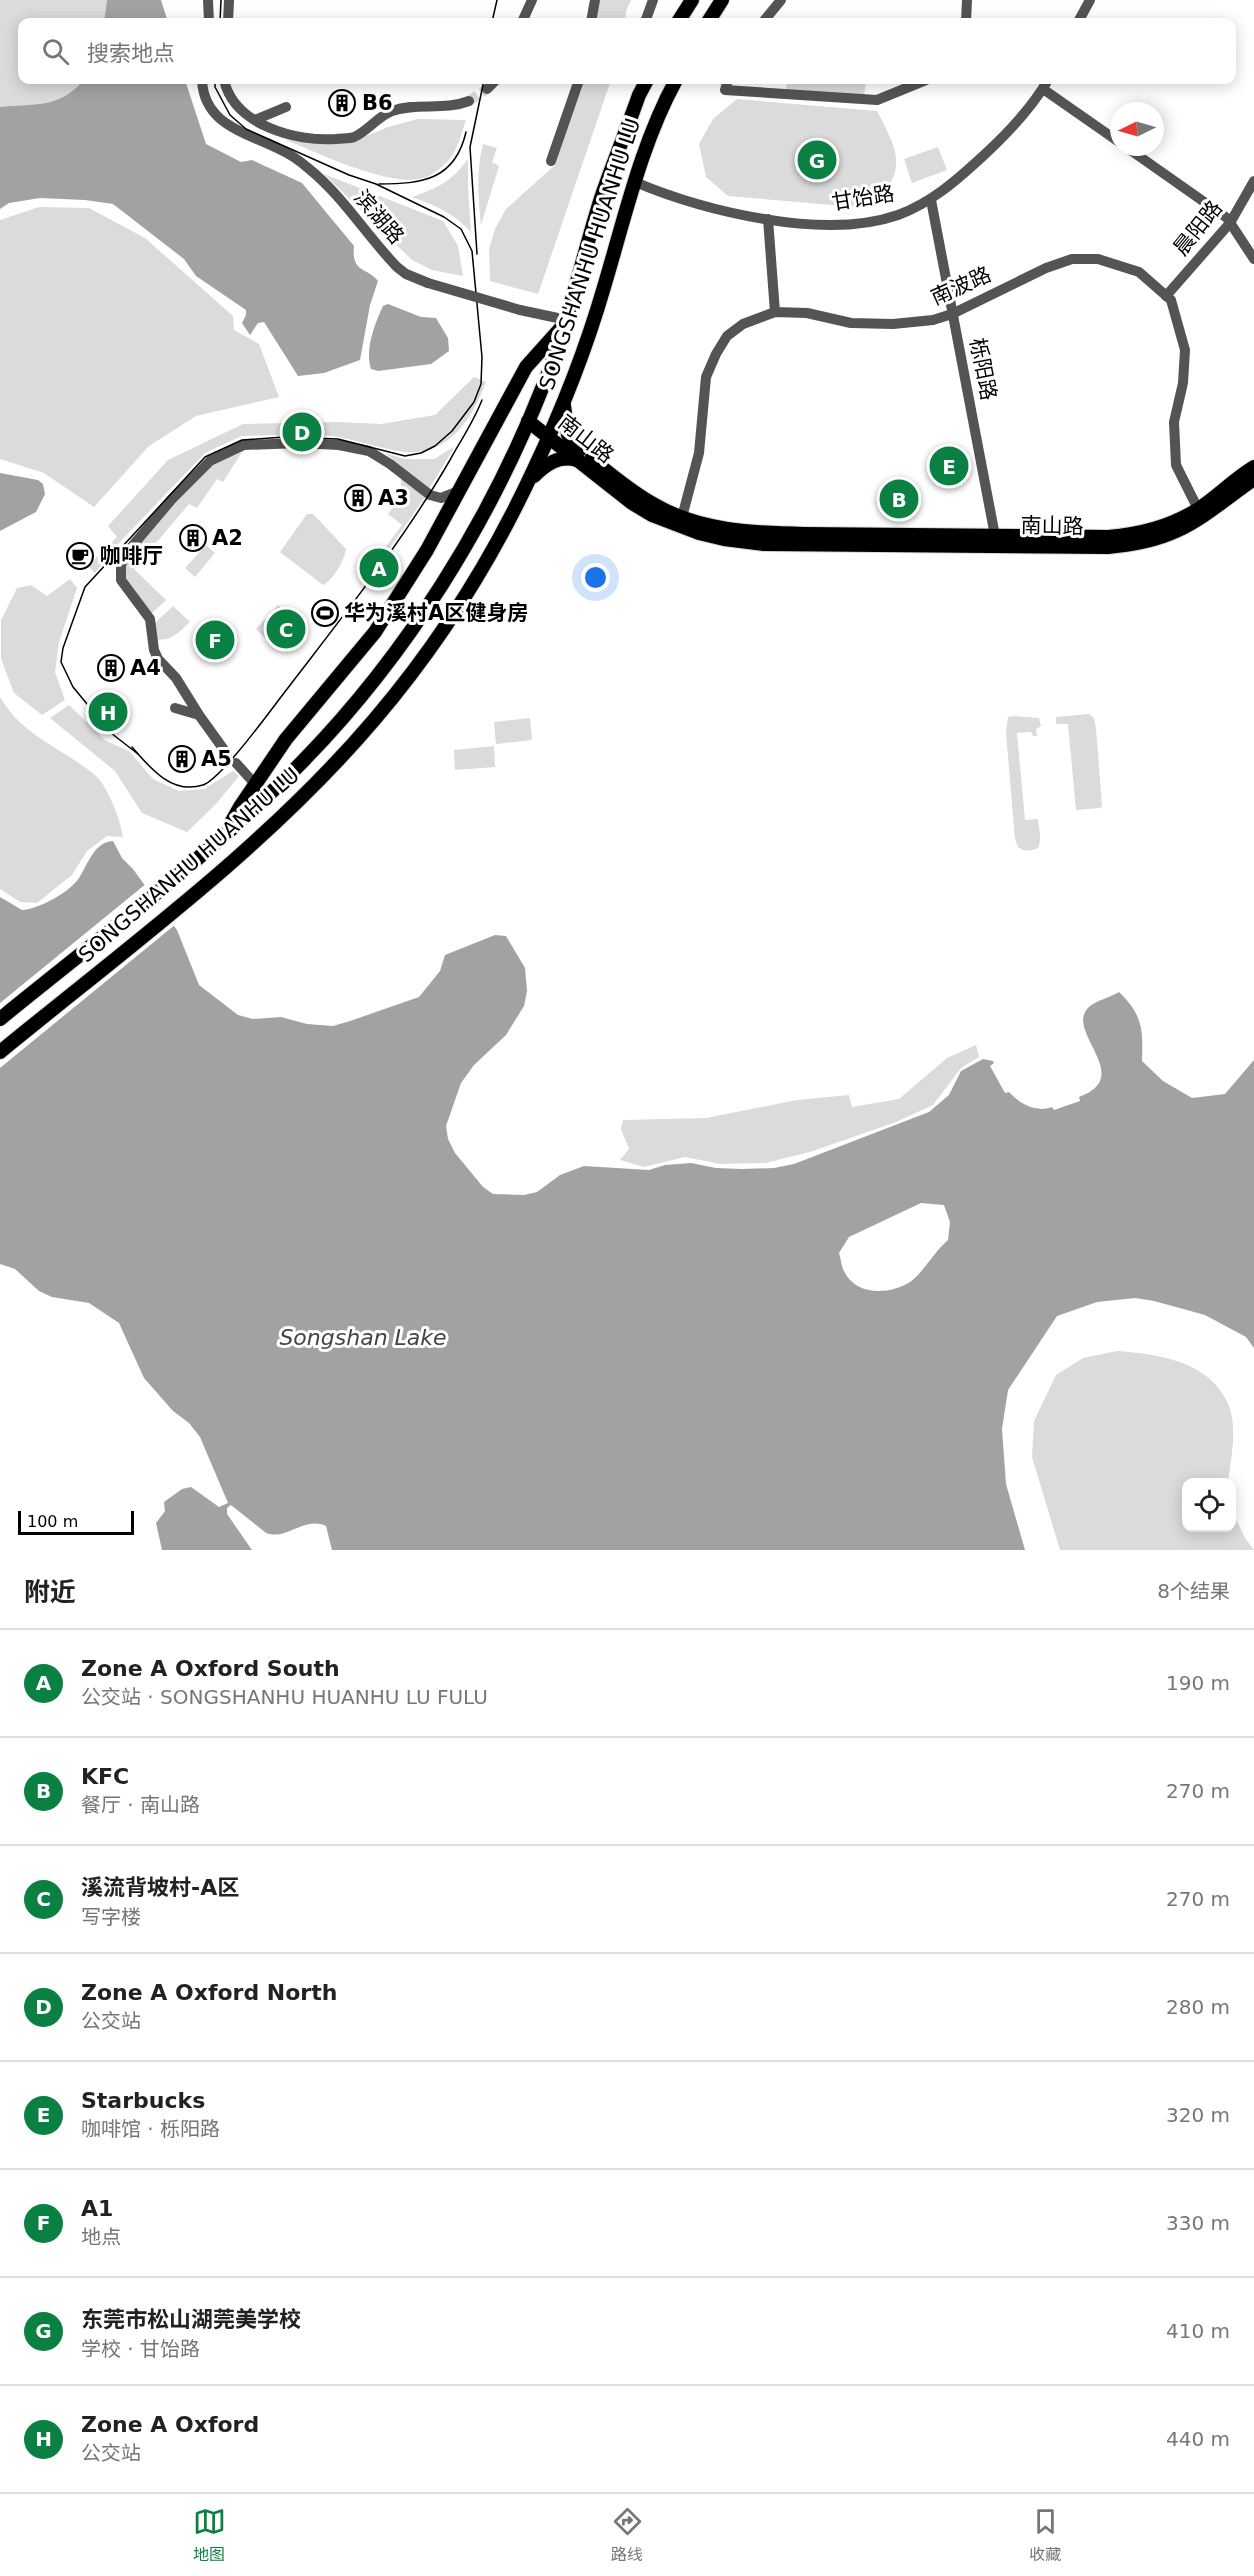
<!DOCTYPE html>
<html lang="zh">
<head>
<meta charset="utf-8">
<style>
	:root { --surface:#fff; --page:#f2f2f2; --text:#222; --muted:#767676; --line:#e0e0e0; --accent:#0b8043 }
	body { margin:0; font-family:"DejaVu Sans","Noto Sans SC",sans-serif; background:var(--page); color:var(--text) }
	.controls { position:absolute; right:18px; bottom:18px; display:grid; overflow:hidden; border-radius:12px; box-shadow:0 3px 15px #0003 }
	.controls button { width:54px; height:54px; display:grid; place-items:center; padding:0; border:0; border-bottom:2px solid var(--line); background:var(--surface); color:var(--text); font:30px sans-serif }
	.compass { position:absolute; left:1110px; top:102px; width:54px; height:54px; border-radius:50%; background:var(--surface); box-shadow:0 3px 15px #0003; rotate:265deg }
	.scale { position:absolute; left:18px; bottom:15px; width:116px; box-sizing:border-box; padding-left:6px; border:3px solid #000; border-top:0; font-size:16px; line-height:21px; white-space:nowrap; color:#000; -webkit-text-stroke:4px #fff; paint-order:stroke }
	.you { position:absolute; left:596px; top:578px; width:21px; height:21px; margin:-15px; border:4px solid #fff; border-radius:50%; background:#1a73e8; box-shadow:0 0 0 9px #1a73e833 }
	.badge { display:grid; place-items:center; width:39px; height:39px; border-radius:50%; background:var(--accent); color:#fff; font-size:20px; font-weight:700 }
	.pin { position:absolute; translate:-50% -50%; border:3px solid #fff; box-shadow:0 2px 6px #0006 }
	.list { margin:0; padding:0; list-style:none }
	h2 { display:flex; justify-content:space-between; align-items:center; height:78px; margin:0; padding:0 24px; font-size:26px }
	h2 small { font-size:20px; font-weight:400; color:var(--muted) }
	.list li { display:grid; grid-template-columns:39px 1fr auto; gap:18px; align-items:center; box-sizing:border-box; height:108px; padding:0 24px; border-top:2px solid var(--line) }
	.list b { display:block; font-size:22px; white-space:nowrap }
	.list p { margin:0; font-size:20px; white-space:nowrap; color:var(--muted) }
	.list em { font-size:20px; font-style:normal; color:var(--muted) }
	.icon { flex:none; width:33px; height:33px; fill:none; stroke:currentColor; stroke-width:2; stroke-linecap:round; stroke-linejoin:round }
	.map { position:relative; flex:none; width:1254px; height:1550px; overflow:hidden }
	.search { position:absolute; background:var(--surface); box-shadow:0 3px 15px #0003; left:18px; right:18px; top:18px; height:66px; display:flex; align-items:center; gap:15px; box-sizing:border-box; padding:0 21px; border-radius:12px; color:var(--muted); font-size:22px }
	.sheet { height:942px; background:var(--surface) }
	nav { display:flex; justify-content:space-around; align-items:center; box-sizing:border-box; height:84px; border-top:2px solid var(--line); background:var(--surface); font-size:16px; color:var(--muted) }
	nav a { display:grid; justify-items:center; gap:3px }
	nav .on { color:var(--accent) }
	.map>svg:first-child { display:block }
	.green { fill:#dbdbdb }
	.water { fill:#a2a2a2; fill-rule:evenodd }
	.pier { fill:#fff }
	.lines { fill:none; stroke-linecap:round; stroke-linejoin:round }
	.minor-tunnel { stroke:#d9d9d9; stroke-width:10; stroke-dasharray:10 5; stroke-linecap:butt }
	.major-casing { stroke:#dbdbdb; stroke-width:16 }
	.minor { stroke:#545454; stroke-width:10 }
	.major { stroke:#000; stroke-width:14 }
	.tram { stroke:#000; stroke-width:1.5 }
	.minor-bridge { stroke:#545454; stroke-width:10 }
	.labels { text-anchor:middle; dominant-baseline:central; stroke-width:6; stroke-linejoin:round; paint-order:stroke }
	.poi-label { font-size:21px; font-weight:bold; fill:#000; stroke:#fff; text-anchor:start }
	.street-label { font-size:21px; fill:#000; stroke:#fff }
	.water-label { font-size:22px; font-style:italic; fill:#434343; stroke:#fff }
</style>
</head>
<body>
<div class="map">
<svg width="1254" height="1550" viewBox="0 0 1254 1550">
	<rect width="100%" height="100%" fill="#fff"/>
	<g class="green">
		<path d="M0,0H107L104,22H22V80H84C58,109 37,103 0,107Z"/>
		<path d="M600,0H631L626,11L625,22H595Z"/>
		<path d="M583,80H611L538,294L490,281L489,249L495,229L506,209L555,165Z"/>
		<path d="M787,80H866L864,97L786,90Z"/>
		<path d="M737,99L877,111C900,155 908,172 869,208L728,196L706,177L699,144L713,119Z"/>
		<path d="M418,119L466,120C461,134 458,151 447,162C443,166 435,173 429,176C397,192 316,152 284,139L314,143L354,141L388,127Z"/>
		<path d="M483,144L497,148L492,162L499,166L481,225C478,199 476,170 483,144Z"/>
		<path d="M938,147L947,170L912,183L904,159Z"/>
		<path d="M468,159V188L471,232C454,213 436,206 412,197C438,188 452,181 468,159Z"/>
		<path d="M324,174L443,221L458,246L463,276L432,270L412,260Z"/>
		<path d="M39,207L89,208L145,238L233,316L234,330L259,344L279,397L196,416L149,446L94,507L44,473L0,459V220Z"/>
		<path d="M474,377L486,382C472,419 450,455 405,452C378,449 351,437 323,435L322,428L283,427L282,435L242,436L205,453L119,543L95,573L88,566L117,537L108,526L168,460L243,424L338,422L381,424L435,415Z"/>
		<path d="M455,446L429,489L385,453L405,459H434Z"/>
		<path d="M242,452L223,482L217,479L197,508L189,504L134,569L166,600L151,614C133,590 116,582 131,551L199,476L213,465Z"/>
		<path d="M401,477L425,497L387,552L384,549L402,525L388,514L401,497Z"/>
		<path d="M307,514H313L346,549C344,561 334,579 323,585L280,552Z"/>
		<path d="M206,545L215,553L195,577L185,568Z"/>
		<path d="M70,579L77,588L59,642L55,672L65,700L42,715L14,693L1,659V620L17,588L31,585L47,596Z"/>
		<path d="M278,605L287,614L265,638L256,629Z"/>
		<path d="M173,606L190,622C180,631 171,642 157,639L155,623Z"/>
		<path d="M0,697C22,736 62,748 95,775C107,785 121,821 123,837L107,836L87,851L72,875L37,903L20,902L0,889Z"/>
		<path d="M69,705L106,741L129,751L153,779L179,791L204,789L233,771L239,776L216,804L187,832L142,813L115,771L50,718Z"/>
		<path d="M1089,714L1094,718L1096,728L1102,806L1100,808L1076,810L1068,724H1056V717Z"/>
		<path d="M1014,716L1039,718L1041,726L1036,729L1037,736H1033L1031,732L1017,733L1025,820L1038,819C1039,829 1042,839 1038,848C1031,851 1024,852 1018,847L1015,839L1006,733L1008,717Z"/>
		<path d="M530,718L532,740L496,744L494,722Z"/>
		<path d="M494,746L495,767L455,770L454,750Z"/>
		<path d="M976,1045L979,1057L961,1068L933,1105L896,1122L810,1152L765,1163L720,1164L685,1157L644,1167L620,1160L629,1149L621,1129L623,1120L706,1118L797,1100L849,1095L852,1107L899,1099L947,1058Z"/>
		<path d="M1117,1351C1158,1354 1210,1361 1228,1404C1238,1426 1231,1459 1228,1482H1186V1528H1232V1511L1245,1538L1254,1550H1060L1032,1457L1034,1421L1056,1375L1083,1358Z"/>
	</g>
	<g class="water">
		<path d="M107,0H161L168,22H104Z"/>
		<path d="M84,80H185L206,144L241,162L252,160L302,183L354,246C351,273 367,267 378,281L370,305L360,360L324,373L298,376L264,322L258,323L250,335L242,323L246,315V310L196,276L184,259L113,204L85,200L40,198L9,203L0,209V107C37,103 58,109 84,80Z"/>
		<path d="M388,304L421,317L436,318L448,338L449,351L431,364L378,371L371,369C365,350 374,325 383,306Z"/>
		<path d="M0,473L38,480L43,484L45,494L36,512L0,531Z"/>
		<path d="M113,841L122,858L133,869L177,930L199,985L238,1015L253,1019L281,1017L307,1024L333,1026L350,1021L419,997L440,971L445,955L495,935L506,936L525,968L527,991L524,1006L506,1035L474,1065L461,1083L446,1126L448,1139L455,1153L483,1187L493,1194L524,1195L537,1192L560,1175L584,1166L649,1170L665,1165L691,1163L716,1168L742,1169L774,1168L794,1164L929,1112L949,1095L961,1071L983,1059L993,1061L994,1063L990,1066L1005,1093L1009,1092C1020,1104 1036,1113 1052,1107L1054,1110L1080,1101L1079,1097C1137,1076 1061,1030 1090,1006C1098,1000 1111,997 1119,992C1143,1015 1143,1030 1142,1061L1163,1081L1192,1098L1225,1094L1254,1060V1348L1246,1337L1205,1315L1154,1301L1135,1298L1097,1302L1057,1316L1008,1390L1002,1429L1006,1484L1025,1550H332L326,1526C303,1516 287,1541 266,1533L231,1505L227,1508V1514L252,1550H162L156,1523L165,1511L164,1502L182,1489L191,1487L219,1507L228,1503L200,1437L189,1423L173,1411L144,1378L119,1323L89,1303L52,1297L39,1291L15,1269L0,1264V897L22,910C39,909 70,892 79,878C88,864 94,842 113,841ZM921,1203L944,1205L950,1222L948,1240C935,1251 921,1275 910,1282C890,1295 855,1296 844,1271C841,1266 841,1258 839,1253L849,1237Z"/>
	</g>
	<path class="pier" d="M147,883L176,924L0,1068V1003Z"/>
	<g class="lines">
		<path class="minor-tunnel" d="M469,101L487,89"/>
		<defs>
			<g id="major">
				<path d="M678,22L692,0"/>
				<path d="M708,22L722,0"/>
				<path d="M564,406L568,435L580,450"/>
				<path d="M528,421L632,503L652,515L699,533L724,539L764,544L1108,547C1180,541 1199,518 1254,479"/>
				<path d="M591,459C612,475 632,493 655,505C700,531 753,533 804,534L1108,537C1141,534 1169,527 1197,510C1217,497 1234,479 1254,467"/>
				<path d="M534,476C546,464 559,455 577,460"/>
				<path d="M231,823L240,807L286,739L375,632L427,550L526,367L560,329"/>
				<path d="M0,1019C103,935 211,855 304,760C407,654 489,523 543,386C568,325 581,261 601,198C613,163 627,129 639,95L647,80"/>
				<path d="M0,1052C128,947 266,847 374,720C438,645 493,558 534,469C562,410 586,349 604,287C625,217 641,144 676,80"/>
			</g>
		</defs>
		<use href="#major" class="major-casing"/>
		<g class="minor">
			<path d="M208,0L209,22"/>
			<path d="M228,22L229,0"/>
			<path d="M522,22L532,0"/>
			<path d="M591,22L595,0"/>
			<path d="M645,22L653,0"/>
			<path d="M763,22L781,0"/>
			<path d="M966,22L967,0"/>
			<path d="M1078,22L1090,0"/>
			<path d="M202,80C204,124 244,132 277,148C288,153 299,160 308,168C342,195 366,235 397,267L406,274L428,283"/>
			<path d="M224,80C234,125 296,142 336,139C341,138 349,139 354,137C368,131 378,116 392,111C417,102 444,111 469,101"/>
			<path d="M728,80L725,90L877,100L926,80"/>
			<path d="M487,89L496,80"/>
			<path d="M1043,89L1119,142"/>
			<path d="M255,120L286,107"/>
			<path d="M1126,147L1227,218L1254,259"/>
			<path d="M551,161L579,80"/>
			<path d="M635,182C704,211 824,241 898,215C931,203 957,180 983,156C1008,133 1031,109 1048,80"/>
			<path d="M931,200L996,541"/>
			<path d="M768,219L775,312"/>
			<path d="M1166,296L1230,223L1254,181"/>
			<path d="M520,310L567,320"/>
			<path d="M682,517L699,453L706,377L716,354L727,336L743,324L775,312L807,313L851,323L893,324L933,320L952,314L1046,268L1072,259H1098L1139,272L1171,300L1185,350L1183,383L1174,422L1176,465L1198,509"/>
			<path d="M175,708L199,715"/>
			<path d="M227,754L199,715L176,678L158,659L154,650L150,619L121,580V565L128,551L172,499L210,461L244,445L300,443L339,445L369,451L390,464L430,495L441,498L459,491"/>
			<path d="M236,763L255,784"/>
		</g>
		<use href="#major" class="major"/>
		<g class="tram">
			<path d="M220,22L221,0"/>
			<path d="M492,22L497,0"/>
			<path d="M379,184C422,184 455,180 466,132"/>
			<path d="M477,254L470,147L484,80"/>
			<path d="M132,747C150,768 172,795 203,785C221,779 270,711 284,693C342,617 402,543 450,460C461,440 474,421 482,400"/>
			<path d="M138,754L111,733L73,687L61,662L63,648L85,587L205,457L242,440L284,437L338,439L405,456L421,453L435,446L452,431L474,402L481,384L482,357L472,251L461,229L444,217L376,184L349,175L246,129L230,115L215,87V80"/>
		</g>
		<path class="minor-bridge" d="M428,283L520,310"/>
	</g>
	<defs>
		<symbol id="building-ring" viewBox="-11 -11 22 22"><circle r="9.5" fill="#fff" stroke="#000" stroke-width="1.5"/><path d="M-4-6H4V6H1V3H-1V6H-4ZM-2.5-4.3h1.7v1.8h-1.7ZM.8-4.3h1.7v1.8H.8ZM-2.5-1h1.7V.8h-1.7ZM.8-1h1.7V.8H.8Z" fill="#000"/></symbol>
		<symbol id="cafe-ring" viewBox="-11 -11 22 22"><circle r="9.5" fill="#fff" stroke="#000" stroke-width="1.5"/><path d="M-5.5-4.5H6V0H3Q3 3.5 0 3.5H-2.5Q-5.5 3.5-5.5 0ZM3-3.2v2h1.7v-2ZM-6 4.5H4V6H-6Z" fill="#000"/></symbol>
		<symbol id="stadium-ring" viewBox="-11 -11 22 22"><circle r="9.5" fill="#fff" stroke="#000" stroke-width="1.5"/><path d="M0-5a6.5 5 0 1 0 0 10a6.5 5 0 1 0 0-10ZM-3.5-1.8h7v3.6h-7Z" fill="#000"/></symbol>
	</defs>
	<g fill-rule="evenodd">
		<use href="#building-ring" x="327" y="88" width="30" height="30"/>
		<use href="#building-ring" x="343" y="483" width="30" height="30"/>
		<use href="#building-ring" x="178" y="523" width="30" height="30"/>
		<use href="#cafe-ring" x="65" y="541" width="30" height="30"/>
		<use href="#stadium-ring" x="310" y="598" width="30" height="30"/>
		<use href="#building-ring" x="96" y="653" width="30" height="30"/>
		<use href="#building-ring" x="167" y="744" width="30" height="30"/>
	</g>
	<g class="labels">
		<g class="poi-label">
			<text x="362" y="103">B6</text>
			<text x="378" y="498">A3</text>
			<text x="212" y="538">A2</text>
			<text x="100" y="556">咖啡厅</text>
			<text x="344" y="613">华为溪村A区健身房</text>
			<text x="130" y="668">A4</text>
			<text x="201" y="759">A5</text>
		</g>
		<g class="street-label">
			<text transform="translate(863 198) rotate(-9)">甘饴路</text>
			<text transform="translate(379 217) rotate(49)">滨湖路</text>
			<text transform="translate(1198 228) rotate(-51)">晨阳路</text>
			<text transform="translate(590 254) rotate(-72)">SONGSHANHU HUANHU LU</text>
			<text transform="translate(961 286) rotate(-24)">南波路</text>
			<text transform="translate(983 369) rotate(79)">栎阳路</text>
			<text transform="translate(586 439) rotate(38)">南山路</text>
			<text transform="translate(1052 526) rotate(1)">南山路</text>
			<text transform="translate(189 865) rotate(-41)">SONGSHANHU HUANHU LU</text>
		</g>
		<g class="water-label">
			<text x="363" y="1337">Songshan Lake</text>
		</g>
	</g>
</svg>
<div class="controls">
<button><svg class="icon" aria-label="locate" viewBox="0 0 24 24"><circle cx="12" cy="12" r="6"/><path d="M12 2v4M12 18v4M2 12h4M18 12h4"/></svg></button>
</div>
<svg class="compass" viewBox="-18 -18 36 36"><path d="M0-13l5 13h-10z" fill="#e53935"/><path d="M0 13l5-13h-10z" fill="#767676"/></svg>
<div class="scale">100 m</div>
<div class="you"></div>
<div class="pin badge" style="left:379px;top:568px">A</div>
<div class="pin badge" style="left:899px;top:499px">B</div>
<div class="pin badge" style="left:286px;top:629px">C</div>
<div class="pin badge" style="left:302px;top:432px">D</div>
<div class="pin badge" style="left:949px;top:466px">E</div>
<div class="pin badge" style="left:215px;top:640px">F</div>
<div class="pin badge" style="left:817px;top:160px">G</div>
<div class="pin badge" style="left:108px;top:712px">H</div>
<div class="search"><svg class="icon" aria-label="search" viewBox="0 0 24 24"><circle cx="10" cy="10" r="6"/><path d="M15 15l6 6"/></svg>搜索地点</div>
</div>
<section class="sheet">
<h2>附近<small>8个结果</small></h2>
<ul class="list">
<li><span class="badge">A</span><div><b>Zone A Oxford South</b><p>公交站 · SONGSHANHU HUANHU LU FULU</p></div><em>190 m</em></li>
<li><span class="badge">B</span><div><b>KFC</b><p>餐厅 · 南山路</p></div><em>270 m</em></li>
<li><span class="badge">C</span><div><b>溪流背坡村-A区</b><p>写字楼</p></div><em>270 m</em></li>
<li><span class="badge">D</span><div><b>Zone A Oxford North</b><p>公交站</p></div><em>280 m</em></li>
<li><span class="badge">E</span><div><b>Starbucks</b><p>咖啡馆 · 栎阳路</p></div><em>320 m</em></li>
<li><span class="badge">F</span><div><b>A1</b><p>地点</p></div><em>330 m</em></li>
<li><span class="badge">G</span><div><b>东莞市松山湖莞美学校</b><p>学校 · 甘饴路</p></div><em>410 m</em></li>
<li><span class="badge">H</span><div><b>Zone A Oxford</b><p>公交站</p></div><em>440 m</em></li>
</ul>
</section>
<nav>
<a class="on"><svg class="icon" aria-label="map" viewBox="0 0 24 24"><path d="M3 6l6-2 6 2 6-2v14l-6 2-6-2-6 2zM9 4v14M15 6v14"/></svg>地图</a>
<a><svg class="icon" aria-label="directions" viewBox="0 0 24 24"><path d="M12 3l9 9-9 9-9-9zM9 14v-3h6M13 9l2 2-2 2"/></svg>路线</a>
<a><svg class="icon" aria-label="saved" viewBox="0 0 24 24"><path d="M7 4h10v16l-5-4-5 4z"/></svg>收藏</a>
</nav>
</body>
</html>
